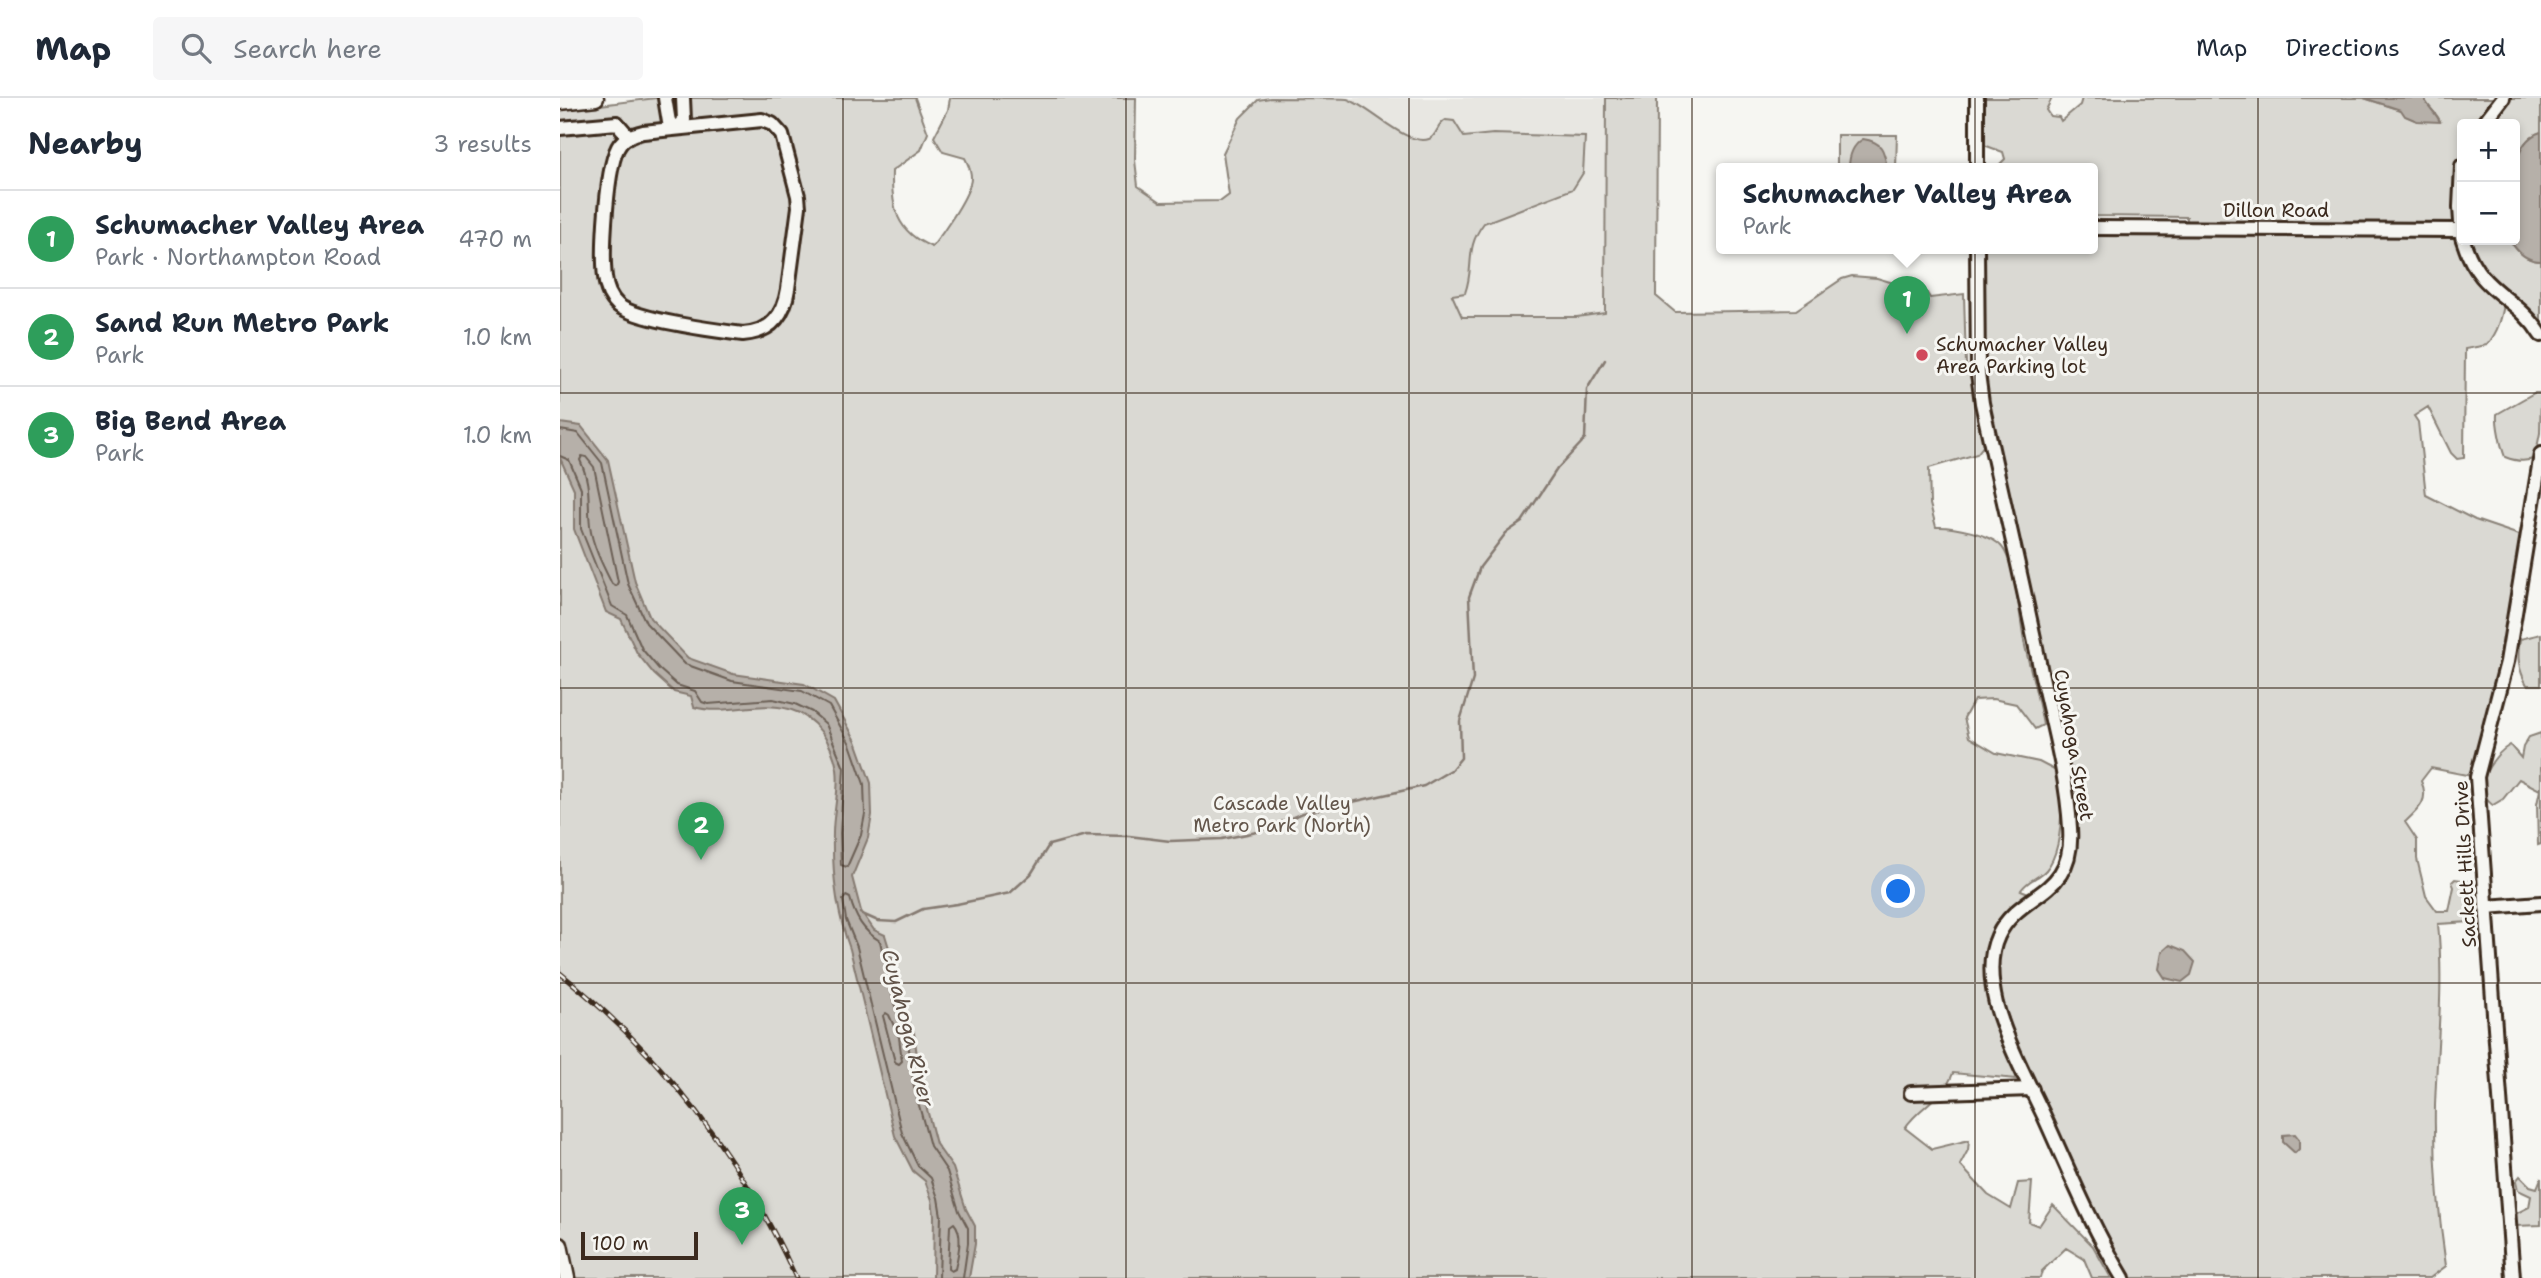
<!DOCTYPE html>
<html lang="en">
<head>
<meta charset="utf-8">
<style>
	:root { --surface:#fff; --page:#f6f6f7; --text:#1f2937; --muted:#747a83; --line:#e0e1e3; --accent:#d1495b }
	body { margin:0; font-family:"Shantell Sans",sans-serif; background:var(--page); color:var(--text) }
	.controls { position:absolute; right:21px; top:21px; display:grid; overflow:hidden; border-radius:7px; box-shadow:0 4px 10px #0003 }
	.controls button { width:63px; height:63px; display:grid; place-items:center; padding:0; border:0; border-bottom:2px solid var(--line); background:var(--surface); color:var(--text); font:35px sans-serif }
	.scale { position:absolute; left:21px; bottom:18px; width:117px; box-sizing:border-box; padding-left:7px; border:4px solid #3b2a1e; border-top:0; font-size:19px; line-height:24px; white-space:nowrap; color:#3b2a1e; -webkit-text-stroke:5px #f6f6f2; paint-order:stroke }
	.you { position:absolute; left:1339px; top:794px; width:24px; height:24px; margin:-18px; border:5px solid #fff; border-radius:50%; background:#1a73e8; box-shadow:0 0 0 10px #1a73e833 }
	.badge { display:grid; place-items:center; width:46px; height:46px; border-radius:50%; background:var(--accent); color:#fff; font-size:23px; font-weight:700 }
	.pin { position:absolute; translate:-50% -58px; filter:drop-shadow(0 2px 4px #0008) }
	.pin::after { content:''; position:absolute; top:37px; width:24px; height:21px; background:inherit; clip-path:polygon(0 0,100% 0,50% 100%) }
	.popup { position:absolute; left:1156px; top:65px; width:382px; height:91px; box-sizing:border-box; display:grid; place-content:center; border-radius:7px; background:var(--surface); filter:drop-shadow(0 2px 5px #0005); font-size:23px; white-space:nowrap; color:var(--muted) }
	.popup b { font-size:26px; color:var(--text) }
	.popup::after { content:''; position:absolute; left:50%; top:100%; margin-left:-14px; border:14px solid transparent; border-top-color:var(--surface) }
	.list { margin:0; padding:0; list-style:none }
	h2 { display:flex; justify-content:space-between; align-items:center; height:91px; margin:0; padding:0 28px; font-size:30px }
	h2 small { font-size:23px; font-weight:400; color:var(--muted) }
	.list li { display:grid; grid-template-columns:46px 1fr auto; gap:21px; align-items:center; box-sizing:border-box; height:98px; padding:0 28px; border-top:2px solid var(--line) }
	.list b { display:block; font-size:26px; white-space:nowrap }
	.list p { margin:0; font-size:23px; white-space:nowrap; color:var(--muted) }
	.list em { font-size:23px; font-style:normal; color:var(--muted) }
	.icon { flex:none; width:38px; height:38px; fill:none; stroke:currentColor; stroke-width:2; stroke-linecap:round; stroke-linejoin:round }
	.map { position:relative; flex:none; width:1981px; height:1180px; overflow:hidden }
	header { display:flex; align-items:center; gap:42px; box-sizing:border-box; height:98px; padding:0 35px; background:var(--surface); border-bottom:2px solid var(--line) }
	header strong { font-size:33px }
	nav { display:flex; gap:38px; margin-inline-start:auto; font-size:24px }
	.search { width:490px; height:63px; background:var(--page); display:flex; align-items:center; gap:18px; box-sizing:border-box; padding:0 24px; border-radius:7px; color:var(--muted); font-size:26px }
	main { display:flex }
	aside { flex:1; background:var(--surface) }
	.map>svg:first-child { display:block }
	.built { fill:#e8e7e2 }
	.green { fill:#dad9d3; stroke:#8a8278; stroke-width:2 }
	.water { fill:#b6b0a9; stroke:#857a71; stroke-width:2 }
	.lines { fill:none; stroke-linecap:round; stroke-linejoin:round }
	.shore { stroke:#6c6056; stroke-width:2 }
	.stream { stroke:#857a71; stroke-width:2.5 }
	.minor-casing { stroke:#3b2a1e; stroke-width:18 }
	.major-casing { stroke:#3b2a1e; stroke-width:19 }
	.minor { stroke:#f6f6f2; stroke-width:12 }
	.major { stroke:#f6f6f2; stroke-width:14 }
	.rail-casing { stroke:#3b2a1e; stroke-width:5 }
	.rail { stroke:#f6f6f2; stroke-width:2.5; stroke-dasharray:8; stroke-linecap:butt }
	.grid { fill:none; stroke:#3b2a1e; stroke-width:2; stroke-opacity:0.55 }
	.poi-dot { fill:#d1495b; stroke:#f6f6f2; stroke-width:2.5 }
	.labels { text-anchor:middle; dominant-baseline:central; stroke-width:6; stroke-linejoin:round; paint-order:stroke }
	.street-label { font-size:19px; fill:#3b2a1e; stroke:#f6f6f2 }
	.poi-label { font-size:19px; fill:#3b2a1e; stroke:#f6f6f2; text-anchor:start }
	.park-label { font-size:19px; fill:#63564b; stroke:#f6f6f2 }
	.water-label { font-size:21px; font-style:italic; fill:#605248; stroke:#f6f6f2 }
</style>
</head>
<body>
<header>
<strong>Map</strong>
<div class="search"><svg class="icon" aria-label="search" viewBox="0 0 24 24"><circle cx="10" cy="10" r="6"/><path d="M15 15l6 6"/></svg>Search here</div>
<nav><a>Map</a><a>Directions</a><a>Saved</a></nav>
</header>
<main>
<aside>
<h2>Nearby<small>3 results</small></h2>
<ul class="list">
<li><span class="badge" style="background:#2e9e5b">1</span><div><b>Schumacher Valley Area</b><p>Park · Northampton Road</p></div><em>470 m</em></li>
<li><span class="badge" style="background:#2e9e5b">2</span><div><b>Sand Run Metro Park</b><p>Park</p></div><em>1.0 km</em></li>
<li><span class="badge" style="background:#2e9e5b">3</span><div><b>Big Bend Area</b><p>Park</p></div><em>1.0 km</em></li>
</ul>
</aside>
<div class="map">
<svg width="1981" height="1180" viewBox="0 0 1981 1180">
	<rect width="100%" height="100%" fill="#f6f6f2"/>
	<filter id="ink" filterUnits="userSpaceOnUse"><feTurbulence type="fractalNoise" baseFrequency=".0143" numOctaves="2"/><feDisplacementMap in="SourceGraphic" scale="14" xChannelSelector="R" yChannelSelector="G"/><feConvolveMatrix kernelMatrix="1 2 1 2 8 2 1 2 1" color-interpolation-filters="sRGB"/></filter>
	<g filter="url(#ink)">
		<path class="built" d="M785,0H1046L1044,219H902L892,197L909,185V161L915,137L924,125L964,109L1025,39L933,36L904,39L877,29L874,38L868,42L858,41L842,37L828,25Z"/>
		<g class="green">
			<path d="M96,0H355L368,35L361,52L332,73C331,109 336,134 372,149C383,135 406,102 410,86C413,77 409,68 405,60L383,54L374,39L388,12L390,0H576L575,62L578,88L601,104L661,103L669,97L663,55L680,20L698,2L710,0C726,0 774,0 787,1C809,8 847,49 869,41C877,39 876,27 886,22L894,23L904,39L933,36L1025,39L1023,75L1013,91L924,125C904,151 915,168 905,195L892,197L902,219H1017L1045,215L1046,0H1097L1096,198L1115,214L1236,212L1282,181L1292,178L1317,180L1367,195L1370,200L1404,196L1406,266L1418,302V324L1424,347L1417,356L1369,370L1370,406L1376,429C1392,428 1430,436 1441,448C1456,464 1460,525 1465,548C1471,574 1478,600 1483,627L1475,631L1456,606L1433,601L1414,602L1404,620L1409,639L1436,655L1479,664L1500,675C1502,700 1504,751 1486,772C1479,780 1469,781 1461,792L1478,799C1497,785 1507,769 1510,746C1514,705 1495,636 1486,595C1465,498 1443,401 1422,305L1418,275L1417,150H1532L1533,130L1626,131L1627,119L1533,118L1532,70H1436L1445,61L1443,54L1424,47L1423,0H1492L1486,12L1490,18L1499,19L1501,23L1520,7L1522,0H1804L1842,12L1846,18L1857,23H1880C1876,14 1868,10 1864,0H1981V34C1967,38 1958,53 1955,67V26H1902V142H1950C1957,154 1966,163 1981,163V237L1968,219L1945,202C1942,218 1939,233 1927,247L1905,251L1904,360L1897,361L1891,355L1868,309L1854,318L1858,324L1866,397L1915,422L1968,440L1947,564L1917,679L1871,670L1861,683C1870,702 1859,711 1845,724L1857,742V761L1866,798L1877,813H1889L1894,789L1892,784L1895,781L1917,784V819L1911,824L1878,826C1884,886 1877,948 1875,1008C1874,1062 1878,1115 1886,1168L1870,1180H1563L1540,1139L1467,982L1393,975C1385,999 1358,1009 1345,1030L1372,1051L1409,1042L1408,1052L1400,1067L1428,1097L1451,1111L1458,1085L1472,1084L1469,1124L1479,1128L1493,1107L1533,1148L1551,1180H1532L1524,1161L1506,1150L1482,1173L1480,1180H0V12Z"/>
			<path d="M1277,37H1337L1336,70H1277Z"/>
			<path d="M1974,295H1981L1980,335L1975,360C1965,365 1955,363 1945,359C1941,349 1936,326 1937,316Z"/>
			<path d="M1981,536V587H1967C1958,571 1957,559 1960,541Z"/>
			<path d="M1981,635V746L1978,747L1977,706L1980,692L1959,681L1943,701L1933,707C1932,707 1925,700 1925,699C1916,681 1936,655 1950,647L1961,660L1963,649L1969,639Z"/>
			<path d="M1960,1078L1970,1088L1977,1090L1981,1080V1127L1955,1128L1953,1117L1969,1109L1971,1098L1958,1092L1956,1083Z"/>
		</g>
		<g class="water">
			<path d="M1804,0H1864C1868,10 1876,14 1880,24L1857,23L1845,18L1841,12Z"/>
			<path d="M1981,34V163C1966,163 1957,154 1950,142H1955C1955,111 1944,45 1981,34Z"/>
			<path d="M1303,41C1322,44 1324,51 1327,70H1289C1289,58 1293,47 1303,41Z"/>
			<path d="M0,325L21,328L48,362L75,484L90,520L128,560L173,576L244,586L274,603L296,643L311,685L312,717L308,740L292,779L301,813L314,832L325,837L333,863L341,903L354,935L361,988L376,1046L393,1070L406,1111L415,1128V1146L409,1180H373L374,1117L372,1102L365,1083L353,1073L335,1038L290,851C276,813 272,775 273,735C273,714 280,692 277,671C272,644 256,619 229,611C197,602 165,618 134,609L131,598L114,594L94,576L77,555L61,521L46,514L14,431V391L0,360Z"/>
			<path d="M1610,847L1625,853L1635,864L1631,877L1622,884L1605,880L1599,871L1602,854Z"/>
			<path d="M1735,1036L1739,1041V1051L1735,1055L1723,1044V1037Z"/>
		</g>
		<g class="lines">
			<g class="shore">
				<path d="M0,332L18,335L42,365L68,486L86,525L125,566L172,583L242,593L269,608L290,646L304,686L305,716L301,737L287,769L281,767L280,735L284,670L266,626L252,614L235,606L213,601L148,606L142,604L135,593L117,587L99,571L82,551L67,517L52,508L21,431V390L9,362L0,358"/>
				<path d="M22,358L26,359L34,369L58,484L56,488L52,486C44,470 32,447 30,428C27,401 32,389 20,362Z"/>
				<path d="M326,915L329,917L339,939L342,963L339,966L335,964L323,918Z"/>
				<path d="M394,1125C404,1136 398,1157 395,1171L391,1173L388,1171L390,1128Z"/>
				<path d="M379,1180L381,1118L378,1100L371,1080L358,1068L342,1035L297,849L286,822L283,802L286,798L290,800C295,819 303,833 320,843L334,905L347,937L354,989L370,1048L387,1073L399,1113L408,1130V1145L403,1180"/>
			</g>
			<path class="stream" d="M300,815L318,823L336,824L363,811L397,806L450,795L471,776L489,747L526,737L569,738L610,743L662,741L697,734L743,715L864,688L891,672L901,660L900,623L913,581L909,499L920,469L946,435L962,424L997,371L1025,341L1027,291L1045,262"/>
			<defs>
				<g id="minor">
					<path d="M105,0L109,24L118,30L124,22L123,0"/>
					<path d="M1417,0V70"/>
					<path d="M202,22L212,26L222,37L238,98L239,109L228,191C224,217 211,234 183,236C159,233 75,222 58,207C50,200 46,189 45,179C42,155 46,64 60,46C65,39 74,36 83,34Z"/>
					<path d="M1923,26L1943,0"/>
					<path d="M0,30L57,25L69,39"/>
					<path d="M1532,130L1900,132"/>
					<path d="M1902,139L1900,109L1902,68"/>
					<path d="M1903,142C1920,198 1955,195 1981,237"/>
					<path d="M1417,150L1418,275L1422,305C1441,394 1463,484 1481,574C1492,625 1507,677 1510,730C1515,800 1459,792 1438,838C1428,859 1431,885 1436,906C1447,945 1467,982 1484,1018C1509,1073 1532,1129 1563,1180"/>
					<path d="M1926,809L1981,805"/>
					<path d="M1351,995L1472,991"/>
					<path d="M1953,1180L1917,679L1947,564L1981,356"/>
				</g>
				<g id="major">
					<path d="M0,4L36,0"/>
					<path d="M0,1147L7,1180"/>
				</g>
			</defs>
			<use href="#minor" class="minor-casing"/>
			<use href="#major" class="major-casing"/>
			<use href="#minor" class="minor"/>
			<use href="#major" class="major"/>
			<defs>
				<path id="rail" d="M0,875C102,957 182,1061 236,1180"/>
			</defs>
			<use href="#rail" class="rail-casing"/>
			<use href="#rail" class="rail"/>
		</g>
	</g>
	<path class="grid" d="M283,0V1180M566,0V1180M849,0V1180M1132,0V1180M1415,0V1180M1698,0V1180M0,295H1981M0,590H1981M0,885H1981"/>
	<circle class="poi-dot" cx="1362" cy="257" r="7"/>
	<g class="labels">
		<g class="street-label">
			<text x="1716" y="112">Dillon Road</text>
			<text transform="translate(1514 647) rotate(80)">Cuyahoga Street</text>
			<text transform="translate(1905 766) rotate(-93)">Sackett Hills Drive</text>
		</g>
		<g class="poi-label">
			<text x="1376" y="246">Schumacher Valley<tspan x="1376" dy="22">Area Parking lot</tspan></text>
		</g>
		<g class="park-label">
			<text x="722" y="705">Cascade Valley<tspan x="722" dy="22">Metro Park (North)</tspan></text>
		</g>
		<g class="water-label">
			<text transform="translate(348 930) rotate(76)">Cuyahoga River</text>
		</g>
	</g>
</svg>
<div class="controls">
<button>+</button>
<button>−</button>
</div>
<div class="scale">100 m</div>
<div class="you"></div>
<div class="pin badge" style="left:1347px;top:236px;background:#2e9e5b">1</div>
<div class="popup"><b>Schumacher Valley Area</b>Park</div>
<div class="pin badge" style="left:141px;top:762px;background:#2e9e5b">2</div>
<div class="pin badge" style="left:182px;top:1147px;background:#2e9e5b">3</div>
</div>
</main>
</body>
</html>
